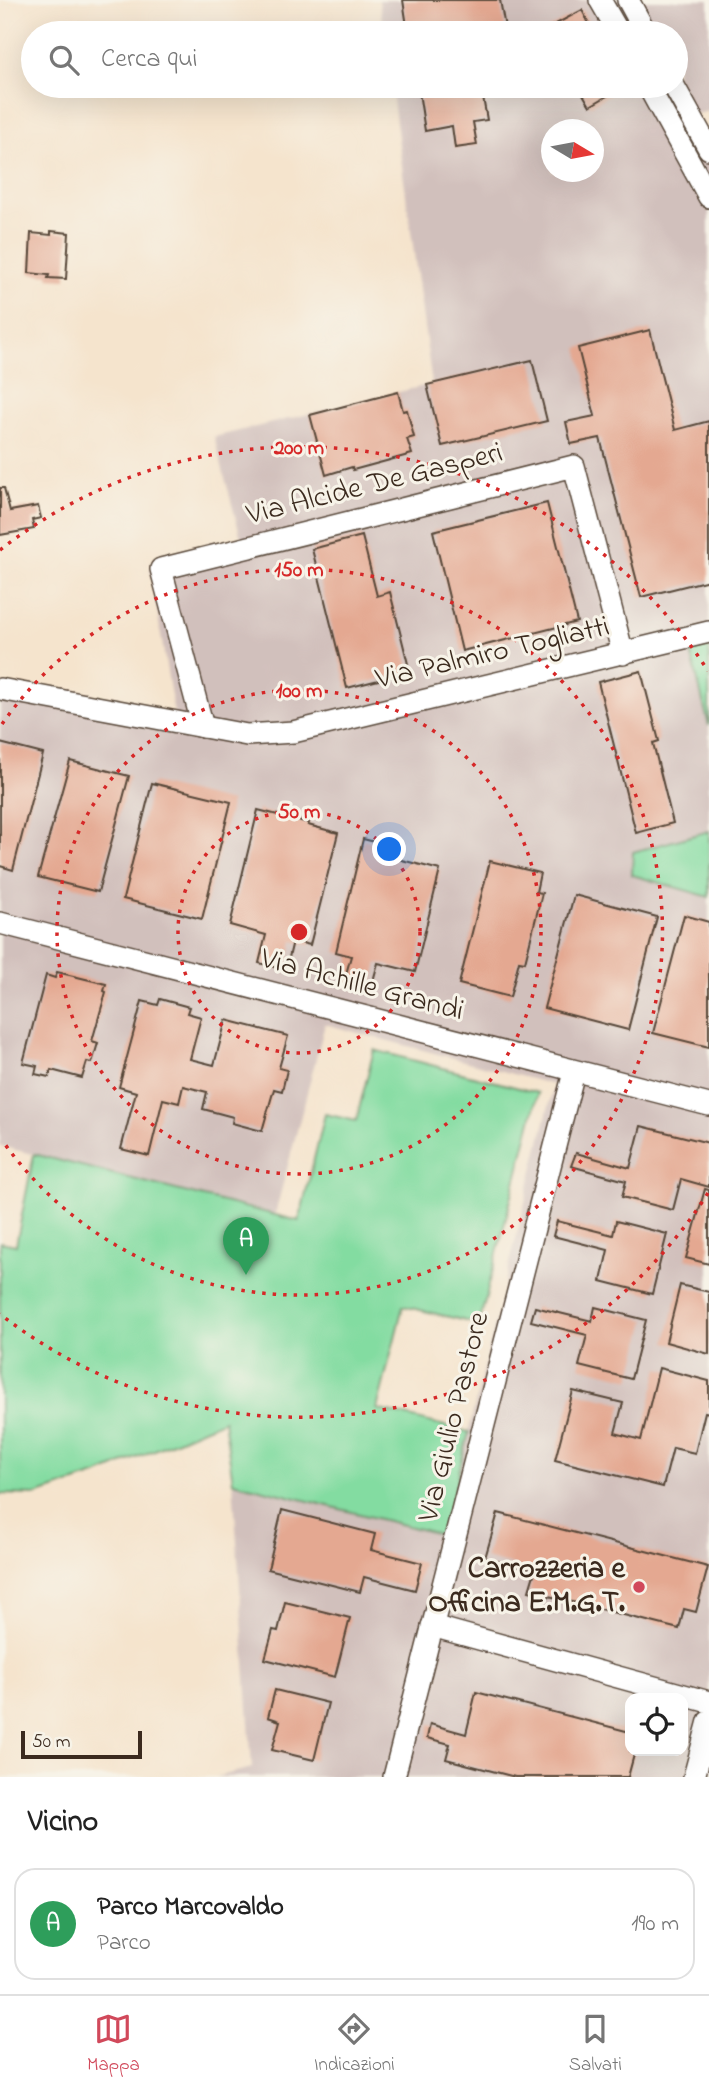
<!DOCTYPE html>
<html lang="it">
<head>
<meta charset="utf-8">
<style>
	:root { --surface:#fff; --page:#f2f2f2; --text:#222; --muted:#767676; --line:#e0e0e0; --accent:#d1495b }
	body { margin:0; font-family:"Indie Flower",sans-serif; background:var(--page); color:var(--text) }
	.controls { position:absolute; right:21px; bottom:21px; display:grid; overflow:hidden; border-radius:14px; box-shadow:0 7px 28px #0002 }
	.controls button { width:63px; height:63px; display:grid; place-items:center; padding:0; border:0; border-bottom:2px solid var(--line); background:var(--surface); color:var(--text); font:35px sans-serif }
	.compass { position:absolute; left:541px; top:119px; width:63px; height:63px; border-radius:50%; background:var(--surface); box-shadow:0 7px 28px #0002; rotate:100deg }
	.scale { position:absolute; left:21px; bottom:18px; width:121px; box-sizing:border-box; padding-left:7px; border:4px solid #3b2a1e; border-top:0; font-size:19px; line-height:24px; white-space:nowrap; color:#3b2a1e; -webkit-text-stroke:5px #f7f3e8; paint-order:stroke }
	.you { position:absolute; left:390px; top:850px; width:24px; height:24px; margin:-18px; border:5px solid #fff; border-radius:50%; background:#1a73e8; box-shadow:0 0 0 10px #1a73e833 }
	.badge { display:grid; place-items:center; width:46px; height:46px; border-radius:50%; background:var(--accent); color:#fff; font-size:23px; font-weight:700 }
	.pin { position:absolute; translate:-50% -58px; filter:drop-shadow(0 2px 4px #0008) }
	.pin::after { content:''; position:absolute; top:37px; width:24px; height:21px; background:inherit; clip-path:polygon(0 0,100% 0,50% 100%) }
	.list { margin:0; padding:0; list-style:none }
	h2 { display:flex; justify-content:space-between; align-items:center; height:91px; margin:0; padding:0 28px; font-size:30px }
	h2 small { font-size:23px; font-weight:400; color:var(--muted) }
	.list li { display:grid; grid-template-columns:46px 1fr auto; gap:21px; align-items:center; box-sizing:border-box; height:112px; margin:0 14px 14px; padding:0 14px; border:2px solid var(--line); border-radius:21px }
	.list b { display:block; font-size:26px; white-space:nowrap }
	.list p { margin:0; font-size:23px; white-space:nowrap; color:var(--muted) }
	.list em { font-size:23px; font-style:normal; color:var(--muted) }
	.icon { flex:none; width:38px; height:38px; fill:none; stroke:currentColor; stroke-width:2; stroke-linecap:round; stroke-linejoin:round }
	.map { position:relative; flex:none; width:709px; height:1777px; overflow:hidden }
	.search { position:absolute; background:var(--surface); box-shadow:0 7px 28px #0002; left:21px; right:21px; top:21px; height:77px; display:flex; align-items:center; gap:18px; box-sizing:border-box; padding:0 24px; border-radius:38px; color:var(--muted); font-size:26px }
	.sheet { height:217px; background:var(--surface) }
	nav { display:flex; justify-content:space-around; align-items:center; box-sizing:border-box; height:98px; border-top:2px solid var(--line); background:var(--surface); font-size:19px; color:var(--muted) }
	nav a { display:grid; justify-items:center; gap:4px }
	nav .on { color:var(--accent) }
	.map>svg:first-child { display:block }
	.industrial { fill:#d1c0bc; fill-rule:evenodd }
	.green { fill:#83dca1; stroke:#5f8360; stroke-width:2 }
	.building { fill:#e4a891 }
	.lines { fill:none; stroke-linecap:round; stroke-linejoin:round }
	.minor-casing { stroke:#574638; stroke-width:24 }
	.minor { stroke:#fff; stroke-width:21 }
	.ring { fill:none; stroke:#d62828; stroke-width:3.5; stroke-dasharray:3.5 7 }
	.poi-dot { fill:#d1495b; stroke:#f7f3e8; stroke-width:2.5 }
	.labels { text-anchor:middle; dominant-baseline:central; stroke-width:6; stroke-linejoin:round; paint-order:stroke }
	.street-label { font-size:30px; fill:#3b2a1e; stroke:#f7f3e8 }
	.poi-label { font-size:30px; font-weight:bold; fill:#3b2a1e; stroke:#f7f3e8; text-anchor:end }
	.centre { fill:#d62828; stroke:#f7f3e8; stroke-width:3.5 }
	.ring-label { font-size:21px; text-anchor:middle; font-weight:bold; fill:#d62828; stroke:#f7f3e8; stroke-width:6; stroke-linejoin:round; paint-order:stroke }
</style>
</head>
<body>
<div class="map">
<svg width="709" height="1777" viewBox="0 0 709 1777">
	<rect width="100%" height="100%" fill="#f7f3e8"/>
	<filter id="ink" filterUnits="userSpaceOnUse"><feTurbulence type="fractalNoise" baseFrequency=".0143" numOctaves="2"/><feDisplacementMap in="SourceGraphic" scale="14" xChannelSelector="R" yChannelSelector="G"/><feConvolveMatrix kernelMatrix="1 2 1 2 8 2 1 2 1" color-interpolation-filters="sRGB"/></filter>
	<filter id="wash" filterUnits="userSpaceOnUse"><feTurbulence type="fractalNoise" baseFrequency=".00686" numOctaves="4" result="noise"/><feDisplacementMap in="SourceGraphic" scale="28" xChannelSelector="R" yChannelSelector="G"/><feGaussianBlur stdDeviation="1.57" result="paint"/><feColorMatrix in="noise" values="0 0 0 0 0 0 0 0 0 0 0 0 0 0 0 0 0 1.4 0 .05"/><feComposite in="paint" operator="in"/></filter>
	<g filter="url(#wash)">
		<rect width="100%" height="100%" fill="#f5e4cd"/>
		<path class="industrial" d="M379,0H709V111L683,117L709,165V1715L692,1777H216L252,1768L233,1482L443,1534L554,1085L325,1024L275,1214L0,1146V692L176,726L150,568L244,549L214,437L432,384L391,86H676V33H384ZM552,130H594V172H552ZM630,1698H683V1751H630Z"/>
		<g class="green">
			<path d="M709,644V726L690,649Z"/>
			<path d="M709,831V897L632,875L633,852Z"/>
			<path d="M374,1050L538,1093L479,1324L403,1306L377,1409L469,1432L443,1535L233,1482L224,1420L99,1474L36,1495L0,1494V1242L16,1245L34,1154L299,1221L325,1114L356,1121Z"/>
		</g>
		<g id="blocks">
			<g class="building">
				<path d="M403,0H500L506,33H408Z"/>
				<path d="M582,10L594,33H539Z"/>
				<path d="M418,86H481L487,120L473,122L477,145L455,148L452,126L425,131Z"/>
				<path d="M578,86H624L590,106Z"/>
				<path d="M51,231L69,233L66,279L48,278L49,275L29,273L31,233L51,235Z"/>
				<path d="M650,330L675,430L709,421V580L641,597L600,438L571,444L566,422L595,416L578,348Z"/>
				<path d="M532,360L547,421L442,446L427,385Z"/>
				<path d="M398,392L403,411L407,410L414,437L407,439L412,454L353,470L352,467L326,475L310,415Z"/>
				<path d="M0,488H4L10,511L38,506L41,518L32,520L34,529L0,535Z"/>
				<path d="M547,503L577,622L462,651L433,531Z"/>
				<path d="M362,536L377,596L390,592L410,672L347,688L312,549Z"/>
				<path d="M641,671L659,741L653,743L673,823L636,833L598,682Z"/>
				<path d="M0,743L43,754L13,870L0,866Z"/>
				<path d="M70,761L129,776L98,892L38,877Z"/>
				<path d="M152,783L231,802L202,919L123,899Z"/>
				<path d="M258,810L309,823L308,825L338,833L310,945L293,941L286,970L259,963L266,935L230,925Z"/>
				<path d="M363,839L391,846L390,857L440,870L415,972L378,963L370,992L343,985L351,956L336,952Z"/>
				<path d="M490,861L540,873L536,892L542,893L525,962L519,961L510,997L459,984Z"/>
				<path d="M574,895L657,917L628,1030L544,1008Z"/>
				<path d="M684,915L709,922V1047L653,1033Z"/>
				<path d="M57,972L106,984L104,991L106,992L92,1041L98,1043L92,1063L87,1062L82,1078L51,1070L49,1077L35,1074L37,1066L23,1063L46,975L55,978Z"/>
				<path d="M160,999L189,1007L187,1013L201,1017L190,1059L214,1065L226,1020L288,1036L279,1068L287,1070L282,1091L274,1089L262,1131L232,1123L233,1117L203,1109L207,1092L183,1086L179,1103L163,1099L149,1156L121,1149L136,1092L119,1087L142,1001L158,1005Z"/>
				<path d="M641,1126L709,1143V1187L681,1179L673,1210L622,1197L626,1181L571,1166L576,1153L630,1168Z"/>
				<path d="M705,1189L709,1190V1264L686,1258Z"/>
				<path d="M557,1221L613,1235L616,1221L667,1234L652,1294L601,1281L608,1250L553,1236Z"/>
				<path d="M680,1285L709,1292V1354L666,1342Z"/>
				<path d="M535,1307L592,1321L595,1307L646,1320L631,1379L579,1366L587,1335L531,1321Z"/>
				<path d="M659,1368L709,1381V1413L705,1412L695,1453L673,1448L663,1487L555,1460L573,1391L623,1403L615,1433L641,1440Z"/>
				<path d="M282,1510L375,1534L371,1550L422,1563L415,1590L364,1577L360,1592L268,1569Z"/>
				<path d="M498,1513L708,1567L696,1612L684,1609L679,1629L529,1591L535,1571L485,1558Z"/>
				<path d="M285,1602L350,1618L335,1677L265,1659L273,1630L278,1631Z"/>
				<path d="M275,1690L328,1703L314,1760L272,1750L280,1721L268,1717Z"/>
				<path d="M476,1692L630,1732V1751H635L628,1777H515L446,1759L450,1744L427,1738L430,1724L466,1734Z"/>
			</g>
		</g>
	</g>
	<g filter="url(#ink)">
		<use href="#blocks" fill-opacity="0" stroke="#574638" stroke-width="2"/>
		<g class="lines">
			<defs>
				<g id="minor">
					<path d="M600,0L619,33"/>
					<path d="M628,0L646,33"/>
					<path d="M648,86L709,197"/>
					<path d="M674,86L709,149"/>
					<path d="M0,689L247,735L293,732L709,632"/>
					<path d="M203,727L161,569L574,466L623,654"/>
					<path d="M0,923L709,1105"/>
					<path d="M432,1626L709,1702"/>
					<path d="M394,1777L574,1072"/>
					<path d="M694,1777L709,1721"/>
				</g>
			</defs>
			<use href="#minor" class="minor-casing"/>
			<use href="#minor" class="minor"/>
		</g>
	</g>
	<g class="ring">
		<circle cx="299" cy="932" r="121"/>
		<circle cx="299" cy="932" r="242"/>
		<path d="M2 724A363 363 0 1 1 2 1140"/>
		<path d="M708 1193A485 485 0 0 1 0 1314M0 550A485 485 0 0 1 708 671"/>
	</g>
	<circle class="poi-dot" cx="639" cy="1587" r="7"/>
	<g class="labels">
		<g class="street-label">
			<text transform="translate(375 485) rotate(-14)">Via Alcide De Gasperi</text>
			<text transform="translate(493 654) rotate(-13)">Via Palmiro Togliatti</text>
			<text transform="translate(362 986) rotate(15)">Via Achille Grandi</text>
			<text transform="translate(455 1417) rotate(-76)">Via Giulio Pastore</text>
		</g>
		<g class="poi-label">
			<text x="625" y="1570">Carrozzeria e<tspan x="625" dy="34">Officina E.M.G.T.</tspan></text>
		</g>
	</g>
	<circle cx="299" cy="932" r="10" class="centre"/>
	<g class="ring-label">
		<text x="299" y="454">200 m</text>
		<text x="299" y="576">150 m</text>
		<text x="299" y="697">100 m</text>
		<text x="299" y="818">50 m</text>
	</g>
</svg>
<div class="controls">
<button><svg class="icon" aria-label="locate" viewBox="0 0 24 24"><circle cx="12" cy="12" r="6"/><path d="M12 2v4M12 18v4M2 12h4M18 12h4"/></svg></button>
</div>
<svg class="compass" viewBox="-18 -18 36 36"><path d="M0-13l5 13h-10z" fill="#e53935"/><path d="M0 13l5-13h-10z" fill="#767676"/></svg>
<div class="scale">50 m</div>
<div class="you"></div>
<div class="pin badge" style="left:246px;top:1275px;background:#2e9e5b">A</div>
<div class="search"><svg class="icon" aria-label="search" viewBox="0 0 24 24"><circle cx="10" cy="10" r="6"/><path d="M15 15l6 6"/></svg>Cerca qui</div>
</div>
<section class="sheet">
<h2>Vicino<small></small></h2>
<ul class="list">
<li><span class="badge" style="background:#2e9e5b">A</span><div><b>Parco Marcovaldo</b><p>Parco</p></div><em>190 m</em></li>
</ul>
</section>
<nav>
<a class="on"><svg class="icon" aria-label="map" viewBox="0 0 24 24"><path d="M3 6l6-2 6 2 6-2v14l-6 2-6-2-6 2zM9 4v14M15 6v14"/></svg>Mappa</a>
<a><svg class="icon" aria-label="directions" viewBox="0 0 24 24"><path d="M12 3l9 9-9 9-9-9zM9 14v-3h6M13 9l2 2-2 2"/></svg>Indicazioni</a>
<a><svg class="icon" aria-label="saved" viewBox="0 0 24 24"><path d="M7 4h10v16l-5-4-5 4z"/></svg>Salvati</a>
</nav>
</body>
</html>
